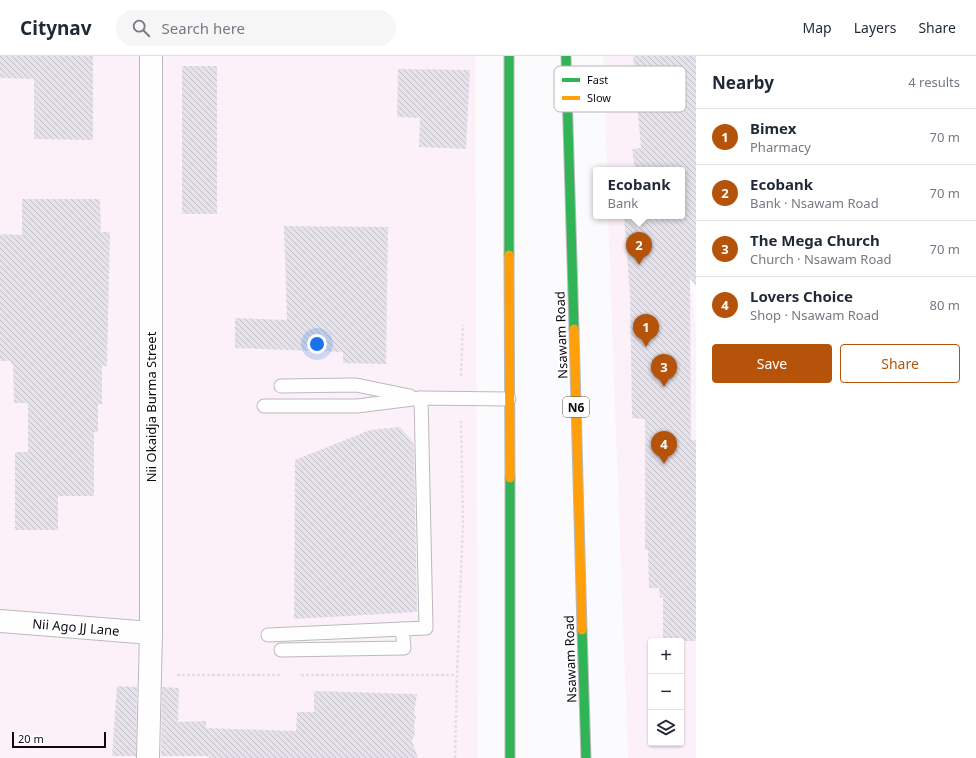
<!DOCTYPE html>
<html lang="en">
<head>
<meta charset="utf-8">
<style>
	:root { --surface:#fff; --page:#f6f6f7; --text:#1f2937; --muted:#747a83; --line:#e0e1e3; --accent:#b45309 }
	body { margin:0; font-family:"Noto Sans",sans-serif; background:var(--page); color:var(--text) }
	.controls { position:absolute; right:12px; bottom:12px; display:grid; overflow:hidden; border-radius:4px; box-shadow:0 1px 3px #0004 }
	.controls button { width:36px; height:36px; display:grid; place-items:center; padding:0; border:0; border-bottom:1px solid var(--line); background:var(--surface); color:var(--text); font:20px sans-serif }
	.scale { position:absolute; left:12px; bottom:10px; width:94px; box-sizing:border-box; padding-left:4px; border:2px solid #0d0a11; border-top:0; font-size:11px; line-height:14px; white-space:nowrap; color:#0d0a11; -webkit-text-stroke:3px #fff; paint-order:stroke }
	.you { position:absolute; left:317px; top:288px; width:14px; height:14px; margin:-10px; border:3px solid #fff; border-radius:50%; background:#1a73e8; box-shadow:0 0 0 6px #1a73e833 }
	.badge { display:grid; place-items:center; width:26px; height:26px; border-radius:50%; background:var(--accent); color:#fff; font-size:13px; font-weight:700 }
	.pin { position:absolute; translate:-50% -33px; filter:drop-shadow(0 1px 2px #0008) }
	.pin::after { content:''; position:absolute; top:21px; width:14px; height:12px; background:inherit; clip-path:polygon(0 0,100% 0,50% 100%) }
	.popup { position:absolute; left:593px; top:111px; width:92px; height:52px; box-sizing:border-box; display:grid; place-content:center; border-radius:4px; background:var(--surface); filter:drop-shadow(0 1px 3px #0005); font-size:13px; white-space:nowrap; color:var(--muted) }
	.popup b { font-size:15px; color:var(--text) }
	.popup::after { content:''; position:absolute; left:50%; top:100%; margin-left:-8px; border:8px solid transparent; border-top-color:var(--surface) }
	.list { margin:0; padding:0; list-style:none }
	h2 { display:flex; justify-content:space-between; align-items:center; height:52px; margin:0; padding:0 16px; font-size:17px }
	h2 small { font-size:13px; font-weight:400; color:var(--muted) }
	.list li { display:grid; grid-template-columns:26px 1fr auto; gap:12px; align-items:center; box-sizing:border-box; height:56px; padding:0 16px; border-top:1px solid var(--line) }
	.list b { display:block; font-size:15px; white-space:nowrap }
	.list p { margin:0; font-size:13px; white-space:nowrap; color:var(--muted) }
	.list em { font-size:13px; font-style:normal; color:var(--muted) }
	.actions { display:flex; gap:8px; padding:12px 16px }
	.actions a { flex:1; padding:9px 0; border:1px solid var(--accent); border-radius:4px; text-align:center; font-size:14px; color:var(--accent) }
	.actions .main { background:var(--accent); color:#fff }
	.icon { flex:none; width:22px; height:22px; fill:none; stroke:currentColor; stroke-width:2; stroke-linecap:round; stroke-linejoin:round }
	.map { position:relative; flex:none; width:696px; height:702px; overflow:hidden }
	header { display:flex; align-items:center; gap:24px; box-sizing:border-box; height:56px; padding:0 20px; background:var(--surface); border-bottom:1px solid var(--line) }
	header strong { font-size:19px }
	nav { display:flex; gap:22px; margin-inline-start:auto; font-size:14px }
	.search { width:280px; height:36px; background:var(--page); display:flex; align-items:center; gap:10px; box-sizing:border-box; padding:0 14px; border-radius:22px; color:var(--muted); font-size:15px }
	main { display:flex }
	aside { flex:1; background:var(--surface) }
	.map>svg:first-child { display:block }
	.commercial { fill:#fdf1f9; fill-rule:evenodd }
	.building { fill:url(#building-back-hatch) }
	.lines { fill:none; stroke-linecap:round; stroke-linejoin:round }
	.lane-casing { stroke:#bbb9be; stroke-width:15 }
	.street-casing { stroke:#bbb9be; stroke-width:24 }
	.fast-casing { stroke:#bbb9be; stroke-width:11 }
	.slow-casing { stroke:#bbb9be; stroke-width:11 }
	.path { stroke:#e2e1e2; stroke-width:2.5; stroke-dasharray:3 2; stroke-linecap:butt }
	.lane { stroke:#fefeff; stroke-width:13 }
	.street { stroke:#fefeff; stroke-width:22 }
	.fast { stroke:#30b455; stroke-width:9 }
	.slow { stroke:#ff9f0a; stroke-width:9 }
	.labels { text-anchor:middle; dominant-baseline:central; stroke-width:3; stroke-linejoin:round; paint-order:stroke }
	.shield { fill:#fff; stroke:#565458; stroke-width:1 }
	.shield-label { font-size:12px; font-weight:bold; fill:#0d0a11 }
	.street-label { font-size:13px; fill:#0d0a11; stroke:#fff }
	.key { fill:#fff; stroke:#b6b6b8; stroke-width:1 }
	.key-label { font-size:11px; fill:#0d0a11 }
</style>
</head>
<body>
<header>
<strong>Citynav</strong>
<div class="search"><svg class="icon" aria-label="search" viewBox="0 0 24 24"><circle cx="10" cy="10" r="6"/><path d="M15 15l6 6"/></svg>Search here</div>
<nav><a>Map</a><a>Layers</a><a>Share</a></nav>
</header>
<main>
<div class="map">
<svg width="696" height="702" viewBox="0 0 696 702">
	<defs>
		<pattern id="building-back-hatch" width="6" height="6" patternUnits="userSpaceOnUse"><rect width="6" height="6" fill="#e6e2eb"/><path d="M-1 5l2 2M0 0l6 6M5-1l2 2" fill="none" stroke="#c4c1c8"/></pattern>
	</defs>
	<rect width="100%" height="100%" fill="#fbfafd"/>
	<g class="commercial">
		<path d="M0,0H475L478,702H0Z"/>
		<path d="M603,0H696L682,114H607Z"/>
		<path d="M608,160H677L681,211L693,241L696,283V702H628ZM651,585H681V687H651Z"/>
	</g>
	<g class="building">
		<path d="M0,0H93V84L34,83V23L0,22Z"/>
		<path d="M633,0H696V230L690,222L691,384H696V585H663V541L660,542L659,532H649L648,494H645V363L632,362L630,239L624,160H682V114H635L632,93L641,92Z"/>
		<rect x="182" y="10" width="35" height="148"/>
		<path d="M398,13L470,14L466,93L419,91L420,62L397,61Z"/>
		<path d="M22,143H100L101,176H110L107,310H102V348H98V376H94V440H58V474H15V396H28V347H14L13,308H11V305H0V178L22,179Z"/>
		<path d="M284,170L388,171L386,308L343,307V296L235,292V262L287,264Z"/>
		<path d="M400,371L413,386L414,392L417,556L294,563L295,404L370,374Z"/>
		<path d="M117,630L137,631L136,700H112Z"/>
		<path d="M162,631L179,632L178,666L206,665V672L296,675L297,656H314V635L417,638L414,658L416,660L414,670L415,678L412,685L418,702H209V700H161Z"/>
	</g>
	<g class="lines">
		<defs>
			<g id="lane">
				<path d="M281,330L356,329L410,340"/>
				<path d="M264,350H357L421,342L509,343"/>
				<path d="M268,579L426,572L421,342"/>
				<path d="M281,594L404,592L402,573"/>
			</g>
			<g id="street">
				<path d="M0,565L151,577"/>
				<path d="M148,702L151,577V0"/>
			</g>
			<g id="fast">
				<path d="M509,0V199"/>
				<path d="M566,0L574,273"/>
				<path d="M510,422V702"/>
				<path d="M582,574L586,702"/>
			</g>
			<g id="slow">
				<path d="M509,199L510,422"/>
				<path d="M574,273L582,574"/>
			</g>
		</defs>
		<use href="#lane" class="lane-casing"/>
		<use href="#street" class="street-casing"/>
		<use href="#fast" class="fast-casing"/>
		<use href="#slow" class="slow-casing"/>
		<g class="path">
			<path d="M461,320L463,269"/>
			<path d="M177,619H280"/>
			<path d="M301,619H456"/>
			<path d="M455,702L457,619L463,465L461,365"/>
		</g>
		<use href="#lane" class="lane"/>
		<use href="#street" class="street"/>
		<use href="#fast" class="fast"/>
		<use href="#slow" class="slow"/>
	</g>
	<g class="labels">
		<rect class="shield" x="563" y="341" width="26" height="20" rx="3"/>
		<g class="shield-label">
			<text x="576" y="351">N6</text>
		</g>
		<g class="street-label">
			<text transform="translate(561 279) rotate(-92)">Nsawam Road</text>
			<text transform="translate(151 351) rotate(-90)">Nii Okaidja Burma Street</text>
			<text transform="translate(76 571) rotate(5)">Nii Ago JJ Lane</text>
			<text transform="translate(570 603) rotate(-92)">Nsawam Road</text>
		</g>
	</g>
	<rect x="554" y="10" width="132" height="46" rx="6" class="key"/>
	<rect x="562" y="22" width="18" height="4" fill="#30b455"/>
	<rect x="562" y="40" width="18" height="4" fill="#ff9f0a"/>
	<g class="key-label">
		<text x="587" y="28">Fast</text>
		<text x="587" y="46">Slow</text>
	</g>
</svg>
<div class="controls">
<button>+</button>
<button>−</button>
<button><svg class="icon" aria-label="layers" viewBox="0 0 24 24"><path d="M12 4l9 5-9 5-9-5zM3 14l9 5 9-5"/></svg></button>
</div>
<div class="scale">20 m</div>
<div class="you"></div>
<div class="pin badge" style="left:646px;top:291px">1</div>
<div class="pin badge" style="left:639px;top:209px">2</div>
<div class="popup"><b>Ecobank</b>Bank</div>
<div class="pin badge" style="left:664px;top:331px">3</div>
<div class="pin badge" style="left:664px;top:408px">4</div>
</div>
<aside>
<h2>Nearby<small>4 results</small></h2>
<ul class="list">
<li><span class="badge">1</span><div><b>Bimex</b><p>Pharmacy</p></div><em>70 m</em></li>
<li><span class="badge">2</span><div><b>Ecobank</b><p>Bank · Nsawam Road</p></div><em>70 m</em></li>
<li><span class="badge">3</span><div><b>The Mega Church</b><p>Church · Nsawam Road</p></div><em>70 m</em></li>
<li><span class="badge">4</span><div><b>Lovers Choice</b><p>Shop · Nsawam Road</p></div><em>80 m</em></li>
</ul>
<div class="actions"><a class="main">Save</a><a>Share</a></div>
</aside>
</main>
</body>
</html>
